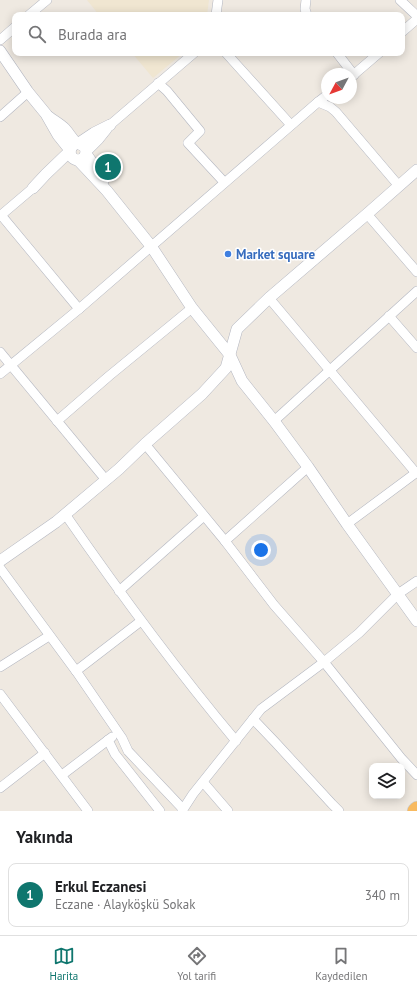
<!DOCTYPE html>
<html lang="tr">
<head>
<meta charset="utf-8">
<style>
	:root { --surface:#fff; --page:#f2f2f2; --text:#202124; --muted:#757577; --line:#e0e0e0; --accent:#0f766e }
	body { margin:0; font-family:"PT Sans",sans-serif; background:var(--page); color:var(--text) }
	.controls { position:absolute; right:12px; bottom:12px; display:grid; overflow:hidden; border-radius:8px; box-shadow:0 2px 10px #0003 }
	.controls button { width:36px; height:36px; display:grid; place-items:center; padding:0; border:0; border-bottom:1px solid var(--line); background:var(--surface); color:var(--text); font:20px sans-serif }
	.compass { position:absolute; left:321px; top:68px; width:36px; height:36px; border-radius:50%; background:var(--surface); box-shadow:0 2px 10px #0003; rotate:229deg }
	.you { position:absolute; left:261px; top:550px; width:14px; height:14px; margin:-10px; border:3px solid #fff; border-radius:50%; background:#1a73e8; box-shadow:0 0 0 6px #1a73e833 }
	.badge { display:grid; place-items:center; width:26px; height:26px; border-radius:50%; background:var(--accent); color:#fff; font-size:13px; font-weight:700 }
	.pin { position:absolute; translate:-50% -50%; border:2px solid #fff; box-shadow:0 1px 4px #0006 }
	.list { margin:0; padding:0; list-style:none }
	h2 { display:flex; justify-content:space-between; align-items:center; height:52px; margin:0; padding:0 16px; font-size:17px }
	h2 small { font-size:13px; font-weight:400; color:var(--muted) }
	.list li { display:grid; grid-template-columns:26px 1fr auto; gap:12px; align-items:center; box-sizing:border-box; height:64px; margin:0 8px 8px; padding:0 8px; border:1px solid var(--line); border-radius:8px }
	.list b { display:block; font-size:15px; white-space:nowrap }
	.list p { margin:0; font-size:13px; white-space:nowrap; color:var(--muted) }
	.list em { font-size:13px; font-style:normal; color:var(--muted) }
	.icon { flex:none; width:22px; height:22px; fill:none; stroke:currentColor; stroke-width:2; stroke-linecap:round; stroke-linejoin:round }
	.map { position:relative; flex:none; width:417px; height:811px; overflow:hidden }
	.search { position:absolute; background:var(--surface); box-shadow:0 2px 10px #0003; left:12px; right:12px; top:12px; height:44px; display:flex; align-items:center; gap:10px; box-sizing:border-box; padding:0 14px; border-radius:8px; color:var(--muted); font-size:15px }
	.sheet { height:124px; background:var(--surface) }
	nav { display:flex; justify-content:space-around; align-items:center; box-sizing:border-box; height:56px; border-top:1px solid var(--line); background:var(--surface); font-size:11px; color:var(--muted) }
	nav a { display:grid; justify-items:center; gap:2px }
	nav .on { color:var(--accent) }
	.map>svg:first-child { display:block }
	.education { fill:#f0e6d1 }
	.lines { fill:none; stroke-linecap:round; stroke-linejoin:round }
	.minor-casing { stroke:#b4b7c1; stroke-width:10 }
	.tertiary-casing { stroke:#b4b7c1; stroke-width:12 }
	.trunk-casing { stroke:#c9c9c9; stroke-width:16 }
	.minor { stroke:#fff; stroke-width:9 }
	.tertiary { stroke:#fff; stroke-width:11 }
	.trunk { stroke:#f8ba60; stroke-width:15 }
	.shop-dot { fill:#3f7fe0; stroke:#fff; stroke-width:1.5 }
	.labels { text-anchor:middle; dominant-baseline:central; stroke-width:3; stroke-linejoin:round; paint-order:stroke }
	.shop-label { font-size:13px; font-weight:bold; fill:#366cbe; stroke:#fff; text-anchor:start }
</style>
</head>
<body>
<div class="map">
<svg width="417" height="811" viewBox="0 0 417 811">
	<rect width="100%" height="100%" fill="#efe9e1"/>
	<g class="education">
		<path d="M87,0H209L207,15H99Z"/>
		<path d="M132,53H183L153,78Z"/>
	</g>
	<g class="lines">
		<defs>
			<g id="minor">
				<path d="M306,0L305,9L307,15"/>
				<path d="M400,0L417,16"/>
				<path d="M29,15L47,0"/>
				<path d="M216,15L218,0"/>
				<path d="M402,32L417,19"/>
				<path d="M0,40L15,27"/>
				<path d="M226,53L291,125"/>
				<path d="M337,53L354,75"/>
				<path d="M351,77L379,53"/>
				<path d="M158,83L167,91L200,131L188,143L224,182"/>
				<path d="M318,102L330,107L336,112L399,186"/>
				<path d="M0,117L28,92"/>
				<path d="M110,125L194,53"/>
				<path d="M367,214L417,272"/>
				<path d="M1,215L79,309"/>
				<path d="M0,216L33,188"/>
				<path d="M269,298L416,473"/>
				<path d="M389,316L417,348"/>
				<path d="M0,352L106,480"/>
				<path d="M0,374L79,309L318,102L327,95"/>
				<path d="M57,421L109,376L192,308"/>
				<path d="M274,421L417,291"/>
				<path d="M145,444L225,541L274,605L324,662L401,758L417,775"/>
				<path d="M65,514C119,592 175,668 236,741"/>
				<path d="M347,524L417,472"/>
				<path d="M225,541L308,467"/>
				<path d="M0,568L76,671L122,738L128,751L183,809"/>
				<path d="M119,591L204,516"/>
				<path d="M0,667L49,636"/>
				<path d="M76,671L141,621"/>
				<path d="M0,694L88,811"/>
				<path d="M253,719L275,742L332,804L339,811"/>
				<path d="M108,740L115,754L160,811"/>
				<path d="M62,775L112,737"/>
				<path d="M203,782L228,811"/>
				<path d="M0,788L45,753"/>
				<path d="M182,811L193,794L261,709L324,662L359,633L398,594L417,581"/>
			</g>
			<g id="tertiary">
				<path d="M0,51L28,92L46,114L58,135L70,150"/>
				<path d="M49,117C54,121 60,124 65,129C68,132 73,141 77,143C80,145 83,144 85,148C87,151 86,156 82,159C72,164 64,149 77,143"/>
				<path d="M79,143L94,133L110,125"/>
				<path d="M86,151L98,139L106,129"/>
				<path d="M86,154L100,174L103,181"/>
				<path d="M78,160L107,191L151,246L192,308L230,355L242,381L274,421L308,467L347,524L417,621"/>
				<path d="M33,188L46,174L70,151"/>
				<path d="M0,561L56,522L119,469L145,444L202,394L226,368L237,329L269,298L367,214L417,170"/>
			</g>
			<path id="trunk" d="M415,811L417,809"/>
		</defs>
		<use href="#minor" class="minor-casing"/>
		<use href="#tertiary" class="tertiary-casing"/>
		<use href="#trunk" class="trunk-casing"/>
		<use href="#minor" class="minor"/>
		<use href="#tertiary" class="tertiary"/>
		<use href="#trunk" class="trunk"/>
	</g>
	<circle class="shop-dot" cx="228" cy="254" r="4"/>
	<g class="labels">
		<g class="shop-label">
			<text x="236" y="254">Market square</text>
		</g>
	</g>
</svg>
<div class="controls">
<button><svg class="icon" aria-label="layers" viewBox="0 0 24 24"><path d="M12 4l9 5-9 5-9-5zM3 14l9 5 9-5"/></svg></button>
</div>
<svg class="compass" viewBox="-18 -18 36 36"><path d="M0-13l5 13h-10z" fill="#e53935"/><path d="M0 13l5-13h-10z" fill="#757577"/></svg>
<div class="you"></div>
<div class="pin badge" style="left:108px;top:167px">1</div>
<div class="search"><svg class="icon" aria-label="search" viewBox="0 0 24 24"><circle cx="10" cy="10" r="6"/><path d="M15 15l6 6"/></svg>Burada ara</div>
</div>
<section class="sheet">
<h2>Yakında<small></small></h2>
<ul class="list">
<li><span class="badge">1</span><div><b>Erkul Eczanesi</b><p>Eczane · Alayköşkü Sokak</p></div><em>340 m</em></li>
</ul>
</section>
<nav>
<a class="on"><svg class="icon" aria-label="map" viewBox="0 0 24 24"><path d="M3 6l6-2 6 2 6-2v14l-6 2-6-2-6 2zM9 4v14M15 6v14"/></svg>Harita</a>
<a><svg class="icon" aria-label="directions" viewBox="0 0 24 24"><path d="M12 3l9 9-9 9-9-9zM9 14v-3h6M13 9l2 2-2 2"/></svg>Yol tarifi</a>
<a><svg class="icon" aria-label="saved" viewBox="0 0 24 24"><path d="M7 4h10v16l-5-4-5 4z"/></svg>Kaydedilen</a>
</nav>
</body>
</html>
